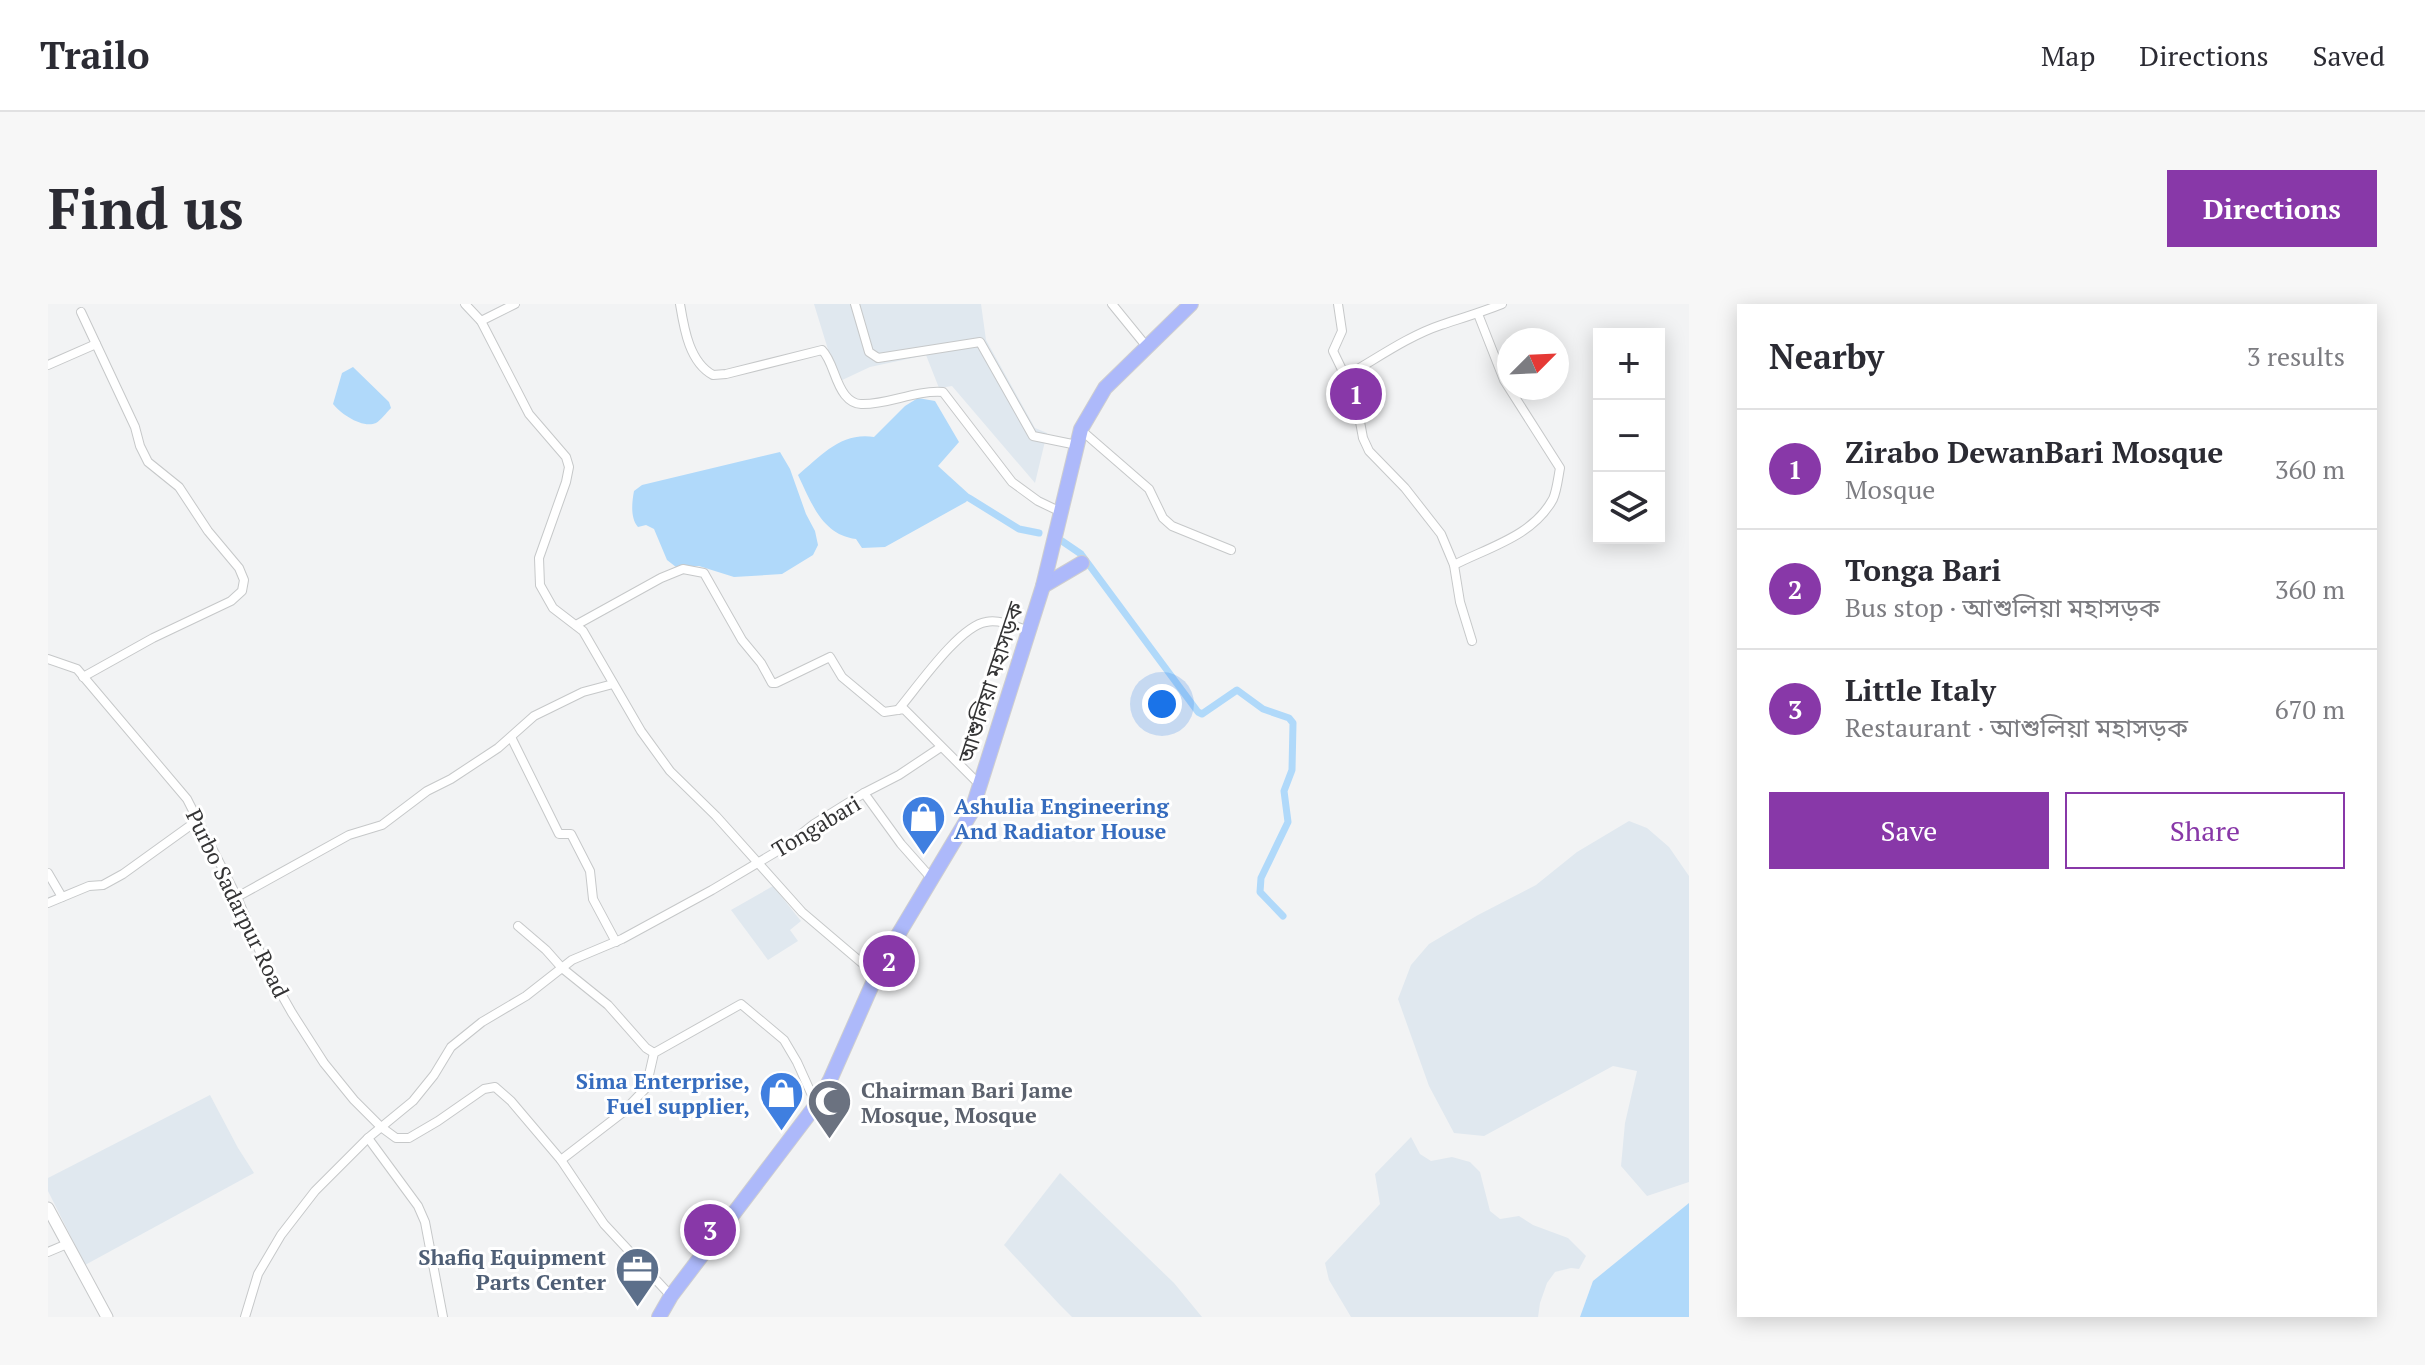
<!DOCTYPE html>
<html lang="en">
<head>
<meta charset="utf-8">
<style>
	:root { --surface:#fff; --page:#f7f7f7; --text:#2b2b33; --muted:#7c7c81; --line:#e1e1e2; --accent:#8838a8 }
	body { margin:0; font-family:"PT Serif","Noto Sans Bengali",serif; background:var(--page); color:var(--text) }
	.controls { position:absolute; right:24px; top:24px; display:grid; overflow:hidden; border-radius:0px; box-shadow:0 4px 20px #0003 }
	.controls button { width:72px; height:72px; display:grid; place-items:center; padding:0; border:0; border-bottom:2px solid var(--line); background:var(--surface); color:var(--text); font:40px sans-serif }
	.compass { position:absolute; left:1449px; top:24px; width:72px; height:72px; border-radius:50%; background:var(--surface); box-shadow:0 4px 20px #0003; rotate:66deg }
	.you { position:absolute; left:1114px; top:400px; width:28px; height:28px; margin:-20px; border:6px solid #fff; border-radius:50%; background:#1a73e8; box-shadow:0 0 0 12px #1a73e833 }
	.badge { display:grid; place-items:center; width:52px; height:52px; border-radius:50%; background:var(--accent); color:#fff; font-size:26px; font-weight:700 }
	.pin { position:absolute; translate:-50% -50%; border:4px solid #fff; box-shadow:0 2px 8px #0006 }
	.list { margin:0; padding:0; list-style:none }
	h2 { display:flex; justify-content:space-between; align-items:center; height:104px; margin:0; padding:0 32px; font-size:34px }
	h2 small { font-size:26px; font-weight:400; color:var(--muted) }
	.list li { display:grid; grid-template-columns:52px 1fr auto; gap:24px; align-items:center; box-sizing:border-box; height:120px; padding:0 32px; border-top:2px solid var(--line) }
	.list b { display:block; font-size:30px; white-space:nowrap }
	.list p { margin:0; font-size:26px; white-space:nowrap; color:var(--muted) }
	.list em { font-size:26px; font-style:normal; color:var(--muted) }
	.actions { display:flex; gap:16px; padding:24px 32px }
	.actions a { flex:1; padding:18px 0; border:2px solid var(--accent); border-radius:0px; text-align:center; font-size:28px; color:var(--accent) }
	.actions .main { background:var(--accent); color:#fff }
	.icon { flex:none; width:44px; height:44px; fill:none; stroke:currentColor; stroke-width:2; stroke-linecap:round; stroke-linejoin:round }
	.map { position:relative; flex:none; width:1641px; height:1013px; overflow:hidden; border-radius:0px }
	header { display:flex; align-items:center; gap:48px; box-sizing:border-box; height:112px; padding:0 40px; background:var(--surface); border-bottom:2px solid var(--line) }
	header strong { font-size:38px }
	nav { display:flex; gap:44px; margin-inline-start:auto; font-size:28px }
	.intro { display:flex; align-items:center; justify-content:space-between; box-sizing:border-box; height:192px; padding:0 48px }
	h1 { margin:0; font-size:56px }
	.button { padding:20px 36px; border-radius:0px; background:var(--accent); color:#fff; font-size:28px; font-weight:700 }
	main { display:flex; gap:48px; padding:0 48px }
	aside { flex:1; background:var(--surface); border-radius:0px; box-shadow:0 4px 20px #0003 }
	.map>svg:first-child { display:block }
	.built { fill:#e0e8ef }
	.water { fill:#b0d9fa }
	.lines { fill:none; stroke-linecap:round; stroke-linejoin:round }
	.canal { stroke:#b0d9fa; stroke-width:7 }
	.street-casing { stroke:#c6c8c9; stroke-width:10 }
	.secondary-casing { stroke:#c6c8c9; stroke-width:13 }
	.highway-casing { stroke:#cececf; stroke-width:16 }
	.street { stroke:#fff; stroke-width:8 }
	.secondary { stroke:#fff; stroke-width:11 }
	.highway { stroke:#adb9fa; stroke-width:14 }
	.labels { text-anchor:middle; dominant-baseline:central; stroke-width:6; stroke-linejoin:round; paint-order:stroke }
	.street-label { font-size:22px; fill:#343435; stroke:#fff }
	.shop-label { font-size:22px; font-weight:bold; fill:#366cbe; stroke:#fff; text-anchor:start }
	.worship-label { font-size:22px; font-weight:bold; fill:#5b616d; stroke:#fff; text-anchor:start }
	.service-label { font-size:22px; font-weight:bold; fill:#4e5e75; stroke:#fff; text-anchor:end }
</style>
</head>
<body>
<header>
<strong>Trailo</strong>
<nav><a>Map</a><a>Directions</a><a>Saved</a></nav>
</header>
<div class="intro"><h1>Find us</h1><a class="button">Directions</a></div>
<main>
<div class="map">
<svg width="1641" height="1013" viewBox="0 0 1641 1013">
	<rect width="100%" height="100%" fill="#f2f3f4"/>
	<g class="built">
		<path d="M766,0H933L938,36L987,124L999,129L987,179L904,82L891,84L878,51L822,63L790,78Z"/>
		<path d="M1581,517L1599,524L1621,543L1641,572V878L1599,892L1573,862L1577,819L1589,767L1565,762L1436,832L1406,829L1381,782L1350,695L1363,661L1381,640L1430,611L1488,581L1529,548Z"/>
		<path d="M725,582L753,617L742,626L750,637L720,656L683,606Z"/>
		<path d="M162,791L190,844L206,869L37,961L0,887V874Z"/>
		<path d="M1363,833L1372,850L1383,857L1404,853L1422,858L1432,868L1442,907L1452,915L1471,912L1485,921L1520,934L1538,952L1531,965L1523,964L1507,968L1499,979L1492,999L1490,1013H1303L1281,976L1277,959L1332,900L1327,870Z"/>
		<path d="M1012,869L1126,979L1154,1013H1024L1012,1001L956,941Z"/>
	</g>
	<g class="water">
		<path d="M305,63L341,98L343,104C338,109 333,116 328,119C315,125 293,110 285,100L294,69Z"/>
		<path d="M870,94L887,97L911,138L890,162L923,192L918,198L837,243L814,244L808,235C774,231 763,198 750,171C774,151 793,128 826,133L857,102Z"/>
		<path d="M732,148L742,165L758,210L767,227L770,241L765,251L734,270L686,273L651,262L628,263L619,256L606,225L598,221L590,223C582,214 584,198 586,187L594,181Z"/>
		<path d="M1641,899V1013H1532L1545,977Z"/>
	</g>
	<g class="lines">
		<g class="canal">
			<path d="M921,194L971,225L991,229"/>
			<path d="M1011,235L1033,250L1150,408L1154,410L1189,386L1215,405L1241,414L1245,419L1244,466L1236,487L1240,518L1213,574L1212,588L1235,612"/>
		</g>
		<defs>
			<g id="street">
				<path d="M417,0L433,17L481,110L518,153L521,163L518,178L491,254L492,281L505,304L535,327L593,427L622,467L668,512L754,608L828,671"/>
				<path d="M632,0C636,24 641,58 665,71L678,70L774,46C785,57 786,77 797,91C801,96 806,100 813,100C840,101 866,86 895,88L964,178L990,197L1013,208"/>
				<path d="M807,0L821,48L830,54L932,38L985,132L1029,141"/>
				<path d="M1064,0L1099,43"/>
				<path d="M1290,0L1294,27L1285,47L1299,76L1310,107L1315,134L1321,147L1357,184L1393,230L1406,261L1412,298L1424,337"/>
				<path d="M33,8L87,123L92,142L100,158L131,183L160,227L191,264L196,276L194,287L183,297L105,334L35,373"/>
				<path d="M433,17L467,0"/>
				<path d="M0,61L48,40"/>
				<path d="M1298,72C1328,55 1360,32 1393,21C1414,14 1434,8 1454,0"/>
				<path d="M1033,126L1101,185L1115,214L1124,222L1183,246"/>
				<path d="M1406,261C1441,243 1485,232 1505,195C1509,186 1510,174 1512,164L1456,76L1430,10"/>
				<path d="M528,321L613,274L635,265L656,269L694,336L713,359L724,379H728L782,353L794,373L836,408L856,405L932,481"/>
				<path d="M0,355L29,365L139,495L189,593L219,665L244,709L276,759L306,796L333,823L348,834H361L390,817L436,785L447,783L463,797L513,856L556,920L623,992"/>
				<path d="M850,406C868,385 911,322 938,318C952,315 969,323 981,327"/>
				<path d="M463,433L511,530H523L542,567L545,595L568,638"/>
				<path d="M816,489L853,540L884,575"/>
				<path d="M0,569L14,593"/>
				<path d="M189,593L301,531L334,521L379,487L403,475L450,444L486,412L535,388L565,380"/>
				<path d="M0,599L41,582L55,581L75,570L150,516"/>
				<path d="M470,622L498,646L514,664L560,701L598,744L606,749"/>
				<path d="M320,834L370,902L377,918L395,1013"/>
				<path d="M513,856L574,809L598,784L606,749L693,700L736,736L749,758L768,800"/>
				<path d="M0,948L19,940"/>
				<path d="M197,1013L210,970L233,931L267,887L320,834L365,797L386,771L403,743L434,718L478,692L524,656L574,635L664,586L738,542L766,520L816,489L851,471L893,443"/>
			</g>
			<path id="secondary" d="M0,904L59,1013"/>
			<g id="highway">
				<path d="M995,282L1034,259"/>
				<path d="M611,1013L623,992L768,801L782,776L835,656L923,509L995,282L1033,125L1057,84L1143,0"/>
			</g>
		</defs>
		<use href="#street" class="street-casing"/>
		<use href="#secondary" class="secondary-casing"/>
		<use href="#highway" class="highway-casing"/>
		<use href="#street" class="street"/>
		<use href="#secondary" class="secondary"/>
		<use href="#highway" class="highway"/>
	</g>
	<defs>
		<symbol id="shop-pin" viewBox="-11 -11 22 30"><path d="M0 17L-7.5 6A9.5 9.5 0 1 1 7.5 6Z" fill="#3f7fe0" stroke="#fff"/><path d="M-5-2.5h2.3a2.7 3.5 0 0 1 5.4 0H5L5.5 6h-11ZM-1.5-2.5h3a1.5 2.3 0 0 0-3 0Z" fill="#fff"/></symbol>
		<symbol id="mosque-pin" viewBox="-11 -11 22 30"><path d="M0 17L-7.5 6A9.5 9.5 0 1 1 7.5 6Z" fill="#6b7280" stroke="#fff"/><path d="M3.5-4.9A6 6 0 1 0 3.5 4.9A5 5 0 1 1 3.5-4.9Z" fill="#fff"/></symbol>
		<symbol id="office-pin" viewBox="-11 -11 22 30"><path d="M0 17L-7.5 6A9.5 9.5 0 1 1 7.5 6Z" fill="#5c6f8a" stroke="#fff"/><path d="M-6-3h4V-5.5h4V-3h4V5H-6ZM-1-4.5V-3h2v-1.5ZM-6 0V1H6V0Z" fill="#fff"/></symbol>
	</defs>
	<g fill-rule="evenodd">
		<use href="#shop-pin" x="850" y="488" width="51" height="69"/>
		<use href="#shop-pin" x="708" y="764" width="51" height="69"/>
		<use href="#mosque-pin" x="756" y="772" width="51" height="69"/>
		<use href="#office-pin" x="564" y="940" width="51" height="69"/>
	</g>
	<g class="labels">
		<g class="street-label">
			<text transform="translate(942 378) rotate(-72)">আশুলিয়া মহাসড়ক</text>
			<text transform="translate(768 522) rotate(-31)">Tongabari</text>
			<text transform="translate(190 599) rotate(64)">Purbo Sadarpur Road</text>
		</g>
		<g class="shop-label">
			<text x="906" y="501">Ashulia Engineering<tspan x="906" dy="25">And Radiator House</tspan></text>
			<text x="702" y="776" text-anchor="end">Sima Enterprise,<tspan x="702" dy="25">Fuel supplier,</tspan></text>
		</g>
		<g class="worship-label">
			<text x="813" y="785">Chairman Bari Jame<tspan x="813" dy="25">Mosque, Mosque</tspan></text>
		</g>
		<g class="service-label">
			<text x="558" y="952">Shafiq Equipment<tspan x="558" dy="25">Parts Center</tspan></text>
		</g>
	</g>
</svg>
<div class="controls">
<button>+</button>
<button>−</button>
<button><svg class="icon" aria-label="layers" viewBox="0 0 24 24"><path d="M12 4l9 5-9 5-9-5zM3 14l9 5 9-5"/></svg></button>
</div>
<svg class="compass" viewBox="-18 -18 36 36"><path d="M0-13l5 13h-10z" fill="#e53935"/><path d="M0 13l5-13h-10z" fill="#7c7c81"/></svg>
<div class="you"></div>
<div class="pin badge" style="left:1308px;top:90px">1</div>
<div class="pin badge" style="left:841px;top:657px">2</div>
<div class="pin badge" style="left:662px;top:926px">3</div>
</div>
<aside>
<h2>Nearby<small>3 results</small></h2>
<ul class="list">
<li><span class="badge">1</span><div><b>Zirabo DewanBari Mosque</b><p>Mosque</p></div><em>360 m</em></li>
<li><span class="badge">2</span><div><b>Tonga Bari</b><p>Bus stop · আশুলিয়া মহাসড়ক</p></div><em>360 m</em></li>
<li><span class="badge">3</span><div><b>Little Italy</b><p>Restaurant · আশুলিয়া মহাসড়ক</p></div><em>670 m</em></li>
</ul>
<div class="actions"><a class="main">Save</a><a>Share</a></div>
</aside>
</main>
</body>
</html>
